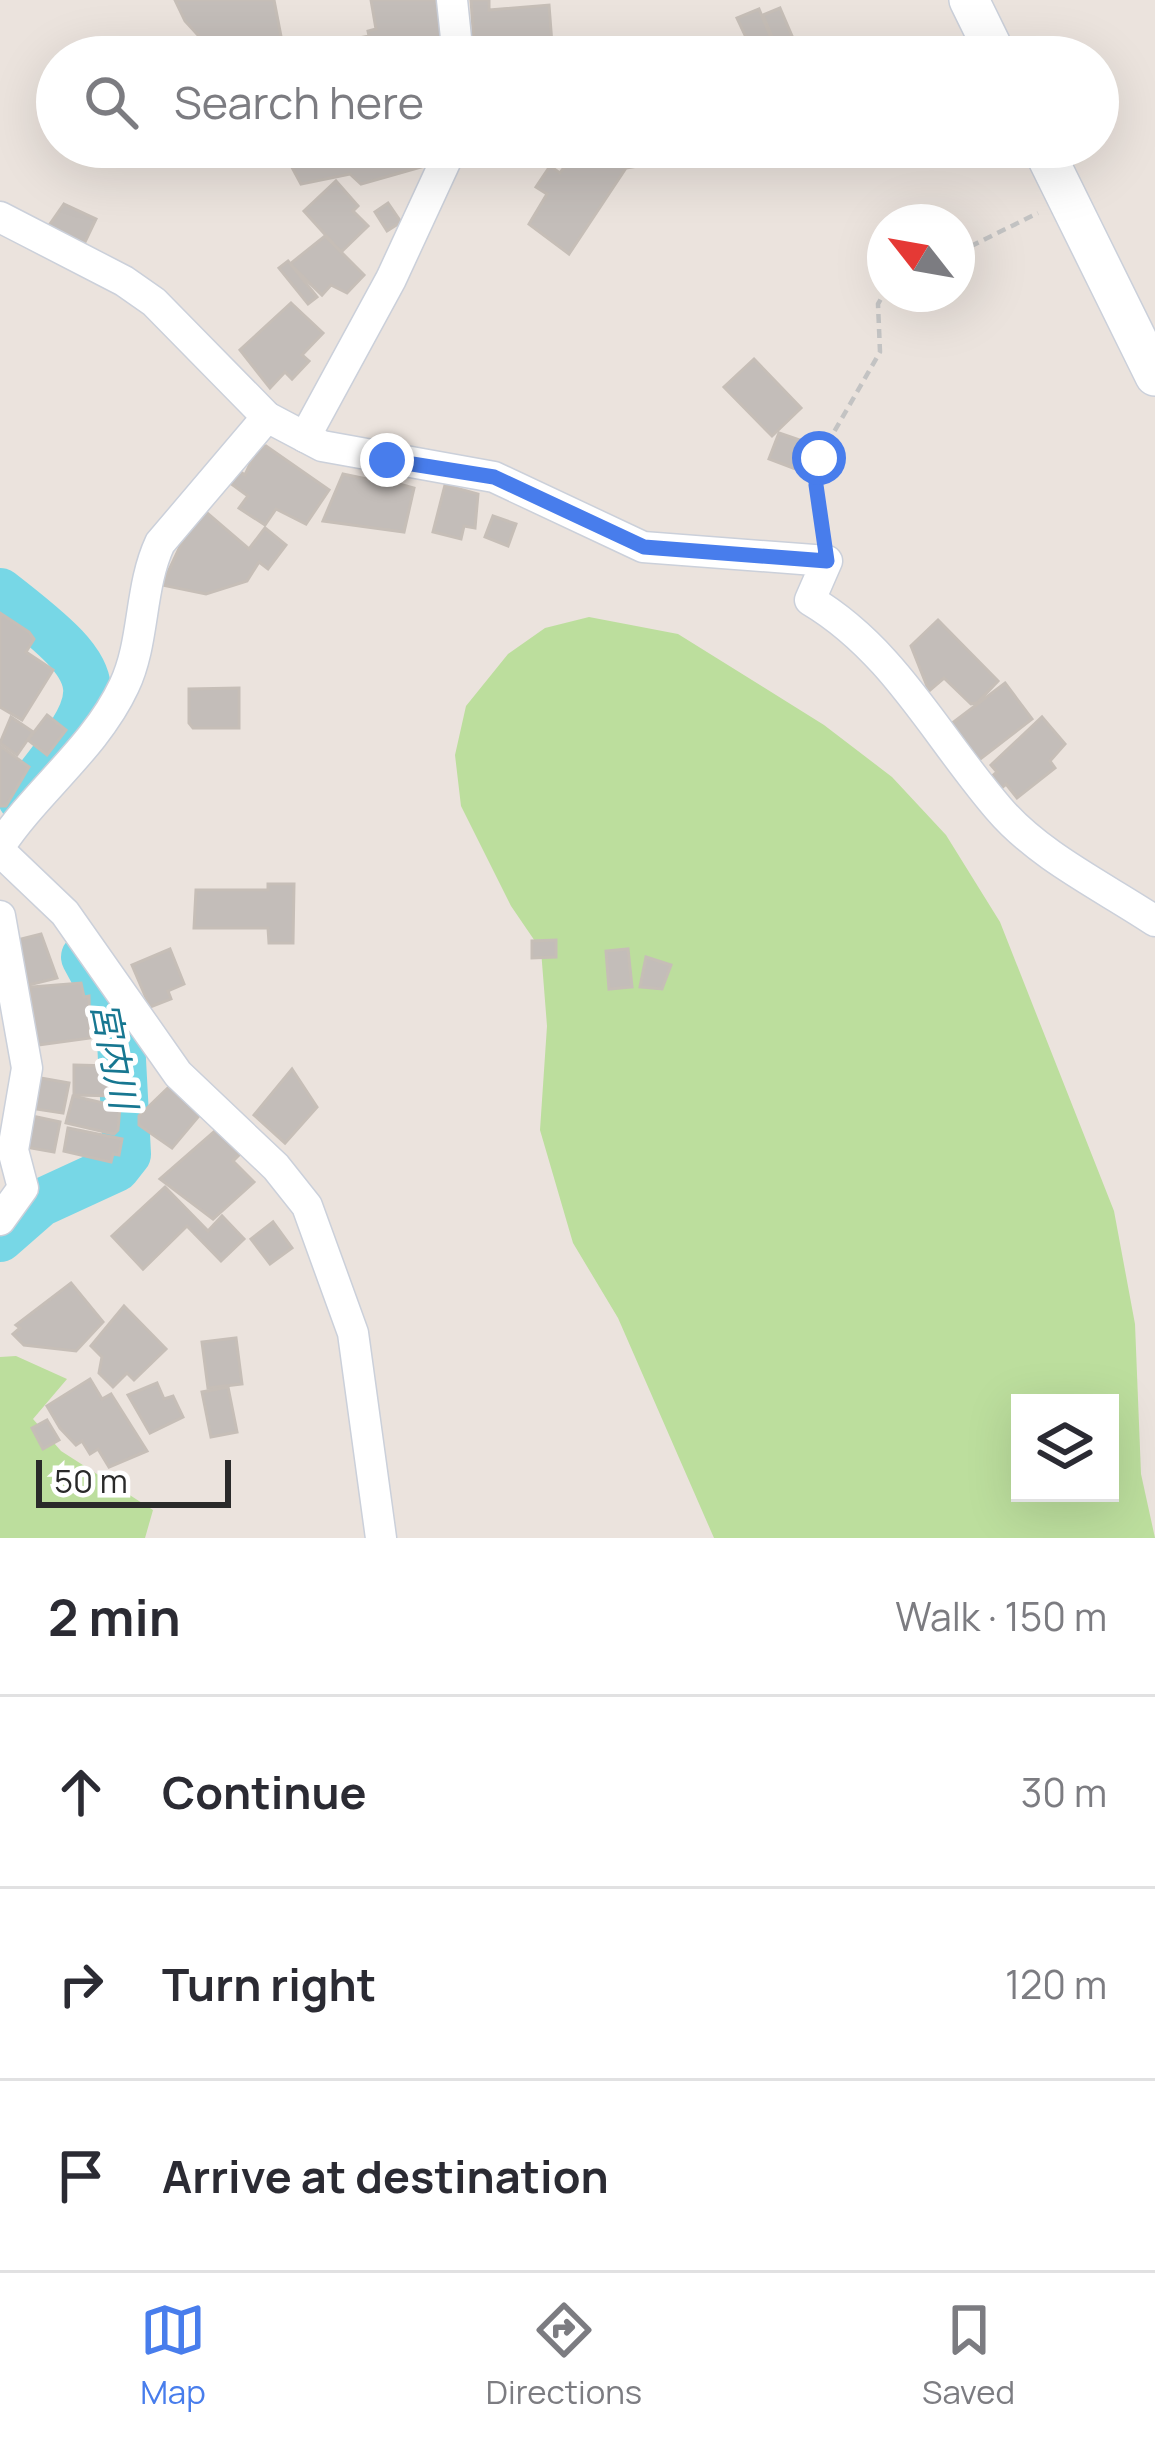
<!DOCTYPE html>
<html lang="en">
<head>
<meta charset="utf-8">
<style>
	:root { --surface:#fff; --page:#f2f2f3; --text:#2b2b33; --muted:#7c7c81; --line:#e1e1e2; --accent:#487dec }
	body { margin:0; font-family:Manrope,"Noto Sans JP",sans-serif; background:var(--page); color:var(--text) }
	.controls { position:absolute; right:36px; bottom:36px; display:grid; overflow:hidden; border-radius:0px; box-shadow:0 12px 48px #0002 }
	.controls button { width:108px; height:108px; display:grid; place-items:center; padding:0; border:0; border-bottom:3px solid var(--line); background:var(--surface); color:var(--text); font:60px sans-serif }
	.compass { position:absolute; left:867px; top:204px; width:108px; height:108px; border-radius:50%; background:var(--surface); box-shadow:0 12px 48px #0002; rotate:301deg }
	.scale { position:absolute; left:36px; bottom:30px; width:195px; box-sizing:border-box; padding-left:12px; border:6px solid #2a2a2a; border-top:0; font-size:33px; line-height:42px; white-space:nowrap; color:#2a2a2a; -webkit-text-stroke:9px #fff; paint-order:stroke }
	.stop { position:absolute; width:36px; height:36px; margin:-27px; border:9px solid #487dec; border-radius:50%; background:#fff }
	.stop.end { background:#487dec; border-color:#fff; box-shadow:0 3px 12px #0008 }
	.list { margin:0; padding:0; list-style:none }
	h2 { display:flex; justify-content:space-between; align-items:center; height:156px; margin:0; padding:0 48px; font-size:51px }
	h2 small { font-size:39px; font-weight:400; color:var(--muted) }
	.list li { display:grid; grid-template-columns:78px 1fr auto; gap:36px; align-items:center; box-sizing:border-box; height:192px; padding:0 48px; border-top:3px solid var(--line) }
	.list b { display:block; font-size:45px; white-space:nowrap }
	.list em { font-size:39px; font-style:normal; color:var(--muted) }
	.icon { flex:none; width:66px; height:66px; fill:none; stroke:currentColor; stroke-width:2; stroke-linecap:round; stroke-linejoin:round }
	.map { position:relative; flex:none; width:1155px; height:1538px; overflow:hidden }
	.search { position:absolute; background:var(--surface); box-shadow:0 12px 48px #0002; left:36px; right:36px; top:36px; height:132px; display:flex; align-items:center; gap:30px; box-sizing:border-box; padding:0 42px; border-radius:66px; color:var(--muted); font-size:45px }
	.sheet { height:732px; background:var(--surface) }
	nav { display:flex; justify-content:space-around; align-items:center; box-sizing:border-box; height:168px; border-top:3px solid var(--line); background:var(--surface); font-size:33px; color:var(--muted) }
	nav a { display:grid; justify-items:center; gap:6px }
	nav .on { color:var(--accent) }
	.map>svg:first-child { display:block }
	.green { fill:#bcde9d; fill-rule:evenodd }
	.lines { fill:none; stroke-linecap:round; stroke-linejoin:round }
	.river { stroke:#77d7e6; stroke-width:48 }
	.building { fill:#c3bdb9; stroke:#c6beb7; stroke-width:3 }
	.minor-casing { stroke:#cbd0da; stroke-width:33 }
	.secondary-casing { stroke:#cbd0da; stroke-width:42 }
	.path { stroke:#c3c3c3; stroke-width:4.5; stroke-dasharray:9 6; stroke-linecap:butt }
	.minor { stroke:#fff; stroke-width:30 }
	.secondary { stroke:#fff; stroke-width:39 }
	.route { stroke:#487dec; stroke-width:15 }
	.labels { text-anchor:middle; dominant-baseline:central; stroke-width:10; stroke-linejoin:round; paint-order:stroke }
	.water-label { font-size:36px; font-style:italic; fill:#177791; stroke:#fff }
</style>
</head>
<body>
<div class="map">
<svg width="1155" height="1538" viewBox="0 0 1155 1538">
	<rect width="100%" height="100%" fill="#ebe3dd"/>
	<g class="green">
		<path d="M589,617L678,634L824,725L892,777L946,835L1000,922L1114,1211L1135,1324L1141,1474L1155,1538H714L618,1318L573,1243L540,1130L547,1026L541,950L511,906L461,806L455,755L466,706L508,654L545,628ZM1020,1403H1110V1493H1020Z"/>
		<path d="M16,1356L67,1379L33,1419L61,1451L153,1510L145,1538H0V1357Z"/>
	</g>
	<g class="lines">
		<g class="river">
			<path d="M0,592C116,682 109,690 22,799"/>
			<path d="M0,1238L40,1203L116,1168L127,1154L120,1022L85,957"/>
		</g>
	</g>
	<g class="building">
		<path d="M175,0H274L284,52L218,57L185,21Z"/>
		<path d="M371,0H445V57H264L369,36L368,31L376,29Z"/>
		<path d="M471,0H489V10L549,5L553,57H475Z"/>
		<path d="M780,8L792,36L775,44L763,15Z"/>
		<path d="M759,9L771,38L751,48L737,18Z"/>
		<path d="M281,147H443L442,161L361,184L350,174L301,184Z"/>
		<path d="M579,147L613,153L621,147H668V161L626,168L569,254L529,224L547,194L536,187L550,166L560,173Z"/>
		<path d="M336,181L358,206L353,211L368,226L341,252L304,211Z"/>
		<path d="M388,203L401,222L387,231L375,212Z"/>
		<path d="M64,204L96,219L84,244L48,227Z"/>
		<path d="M325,236L364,275L347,293L331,285L322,295L290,264Z"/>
		<path d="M288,261L317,297L308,304L279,268Z"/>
		<path d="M291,303L323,333L302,355L309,361L292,379L285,372L270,388L240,350Z"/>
		<path d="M754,359L801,408L772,436L724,387Z"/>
		<path d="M779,433L811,444L801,471L769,459Z"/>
		<path d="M266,446L329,490L306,524L276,509L265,525L239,508L248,496L230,483L239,471L245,475L257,449Z"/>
		<path d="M383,473L401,477L399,484L414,488L404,532L323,521L343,474L381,482Z"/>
		<path d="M445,485L478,494L475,528L464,526L461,539L433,532Z"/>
		<path d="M199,506L249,549L265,528L286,545L268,569L259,562L247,581L206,594L162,585Z"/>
		<path d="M493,516L516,524L508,546L485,537Z"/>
		<path d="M0,613L29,632L34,639L26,652L53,670L22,720L0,707Z"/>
		<path d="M938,620L998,681L977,703L971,704L944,678L930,690L927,686L911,646Z"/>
		<path d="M1005,683L1032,719L979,760L951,724Z"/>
		<path d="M239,688V728H193L189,723V689Z"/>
		<path d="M47,715L66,730L47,755L28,740Z"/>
		<path d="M11,717L33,732L17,755L0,743Z"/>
		<path d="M1042,717L1065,744L1050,761L1055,768L1017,798L1006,784L998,791L989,779L997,772L991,765Z"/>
		<path d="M0,746L29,767L6,806H0Z"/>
		<path d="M268,884H294L293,943H269L268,928H194L196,890H268Z"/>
		<path d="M41,934L57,978L29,985L17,940Z"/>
		<path d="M556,940V957L532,958V941Z"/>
		<path d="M170,949L184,984L168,991L171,999L150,1007L132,965Z"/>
		<path d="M628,949L632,987L609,989L606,951Z"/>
		<path d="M646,957L671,965L662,989L640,987Z"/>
		<path d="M81,983L84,997L89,996L90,1038L38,1045L30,987Z"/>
		<path d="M74,1065L113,1066L118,1096L74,1095Z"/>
		<path d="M292,1069L317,1107L285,1143L254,1115Z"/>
		<path d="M35,1077L69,1083L63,1113L30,1108Z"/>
		<path d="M171,1085L203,1111L172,1148L139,1125V1116Z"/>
		<path d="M73,1096L120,1107L118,1130L114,1134L66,1123Z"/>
		<path d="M32,1116L60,1122L54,1152L26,1147Z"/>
		<path d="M68,1128L122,1139L119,1155L113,1154L111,1162L64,1151Z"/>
		<path d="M216,1130L240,1154L233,1161L254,1182L213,1219L160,1179Z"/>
		<path d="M165,1187L208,1231L222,1216L244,1239L221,1261L187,1226L143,1269L112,1236Z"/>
		<path d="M273,1222L292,1248L270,1264L251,1239Z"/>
		<path d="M71,1283L103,1322L76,1351L24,1345L13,1334L20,1328L16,1325Z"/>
		<path d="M124,1306L166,1349L134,1380L127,1373L113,1387L99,1373L102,1357L91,1346Z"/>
		<path d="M236,1338L242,1384L208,1388L202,1342Z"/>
		<path d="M90,1379L102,1399L111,1394L147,1451L109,1467L98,1449L90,1454L82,1441L76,1445L60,1428L47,1406Z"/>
		<path d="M157,1383L164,1399L173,1396L183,1417L150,1433L128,1395Z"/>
		<path d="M228,1387L237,1432L211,1437L202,1392Z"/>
		<path d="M47,1420L59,1440L43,1449L32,1428Z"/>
	</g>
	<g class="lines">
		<defs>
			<g id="minor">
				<path d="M452,0L458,57"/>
				<path d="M0,217L124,281L154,302L267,417L322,446L494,477L643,547L827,561L810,600C894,650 936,736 999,809C1039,856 1104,887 1155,921"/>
				<path d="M305,437L391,279L452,147"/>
				<path d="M0,846C37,790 95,748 124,686C145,642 139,588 160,543L267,417"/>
				<path d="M0,851L65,913L178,1074L276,1167L307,1206L353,1333L381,1538"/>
				<path d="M0,916L27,1068L13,1150L23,1188L0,1220"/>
			</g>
			<g id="secondary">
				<path d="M969,0L997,57"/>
				<path d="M1042,147L1155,376"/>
			</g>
		</defs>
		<use href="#minor" class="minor-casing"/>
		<use href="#secondary" class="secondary-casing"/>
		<g class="path">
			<path d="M957,253L1038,213"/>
			<path d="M823,531L816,485L819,458L880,352L878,304L885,292"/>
		</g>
		<use href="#minor" class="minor"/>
		<use href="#secondary" class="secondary"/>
	</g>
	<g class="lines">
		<path class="route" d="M387,460L494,477L644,547L827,561L816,485L819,458"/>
	</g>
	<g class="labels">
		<g class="water-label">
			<text transform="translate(115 1055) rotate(79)">宮内川</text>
		</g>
	</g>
</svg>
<div class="controls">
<button><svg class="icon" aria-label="layers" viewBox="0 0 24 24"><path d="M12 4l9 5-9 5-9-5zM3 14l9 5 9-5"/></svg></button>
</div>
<svg class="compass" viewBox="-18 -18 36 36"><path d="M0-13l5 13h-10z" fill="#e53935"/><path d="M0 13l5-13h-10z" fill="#7c7c81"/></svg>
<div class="scale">50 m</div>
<div class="stop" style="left:819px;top:458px"></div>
<div class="stop end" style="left:387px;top:460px"></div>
<div class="search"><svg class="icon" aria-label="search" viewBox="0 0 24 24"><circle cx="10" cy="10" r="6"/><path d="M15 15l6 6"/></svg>Search here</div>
</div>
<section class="sheet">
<h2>2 min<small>Walk · 150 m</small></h2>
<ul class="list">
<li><svg class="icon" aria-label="ahead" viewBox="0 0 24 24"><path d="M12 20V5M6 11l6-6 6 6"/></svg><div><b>Continue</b></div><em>30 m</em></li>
<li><svg class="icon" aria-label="right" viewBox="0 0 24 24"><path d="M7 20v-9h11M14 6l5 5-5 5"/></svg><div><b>Turn right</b></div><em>120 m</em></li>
<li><svg class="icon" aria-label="arrive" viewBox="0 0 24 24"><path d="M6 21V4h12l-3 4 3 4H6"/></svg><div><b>Arrive at destination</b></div></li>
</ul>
</section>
<nav>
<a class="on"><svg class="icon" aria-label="map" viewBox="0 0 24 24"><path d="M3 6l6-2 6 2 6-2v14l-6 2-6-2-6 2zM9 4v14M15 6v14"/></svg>Map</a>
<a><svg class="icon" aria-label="directions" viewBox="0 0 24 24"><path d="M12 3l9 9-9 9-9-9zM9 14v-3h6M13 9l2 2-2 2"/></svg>Directions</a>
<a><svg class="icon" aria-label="saved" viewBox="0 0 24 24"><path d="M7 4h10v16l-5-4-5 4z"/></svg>Saved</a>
</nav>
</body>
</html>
